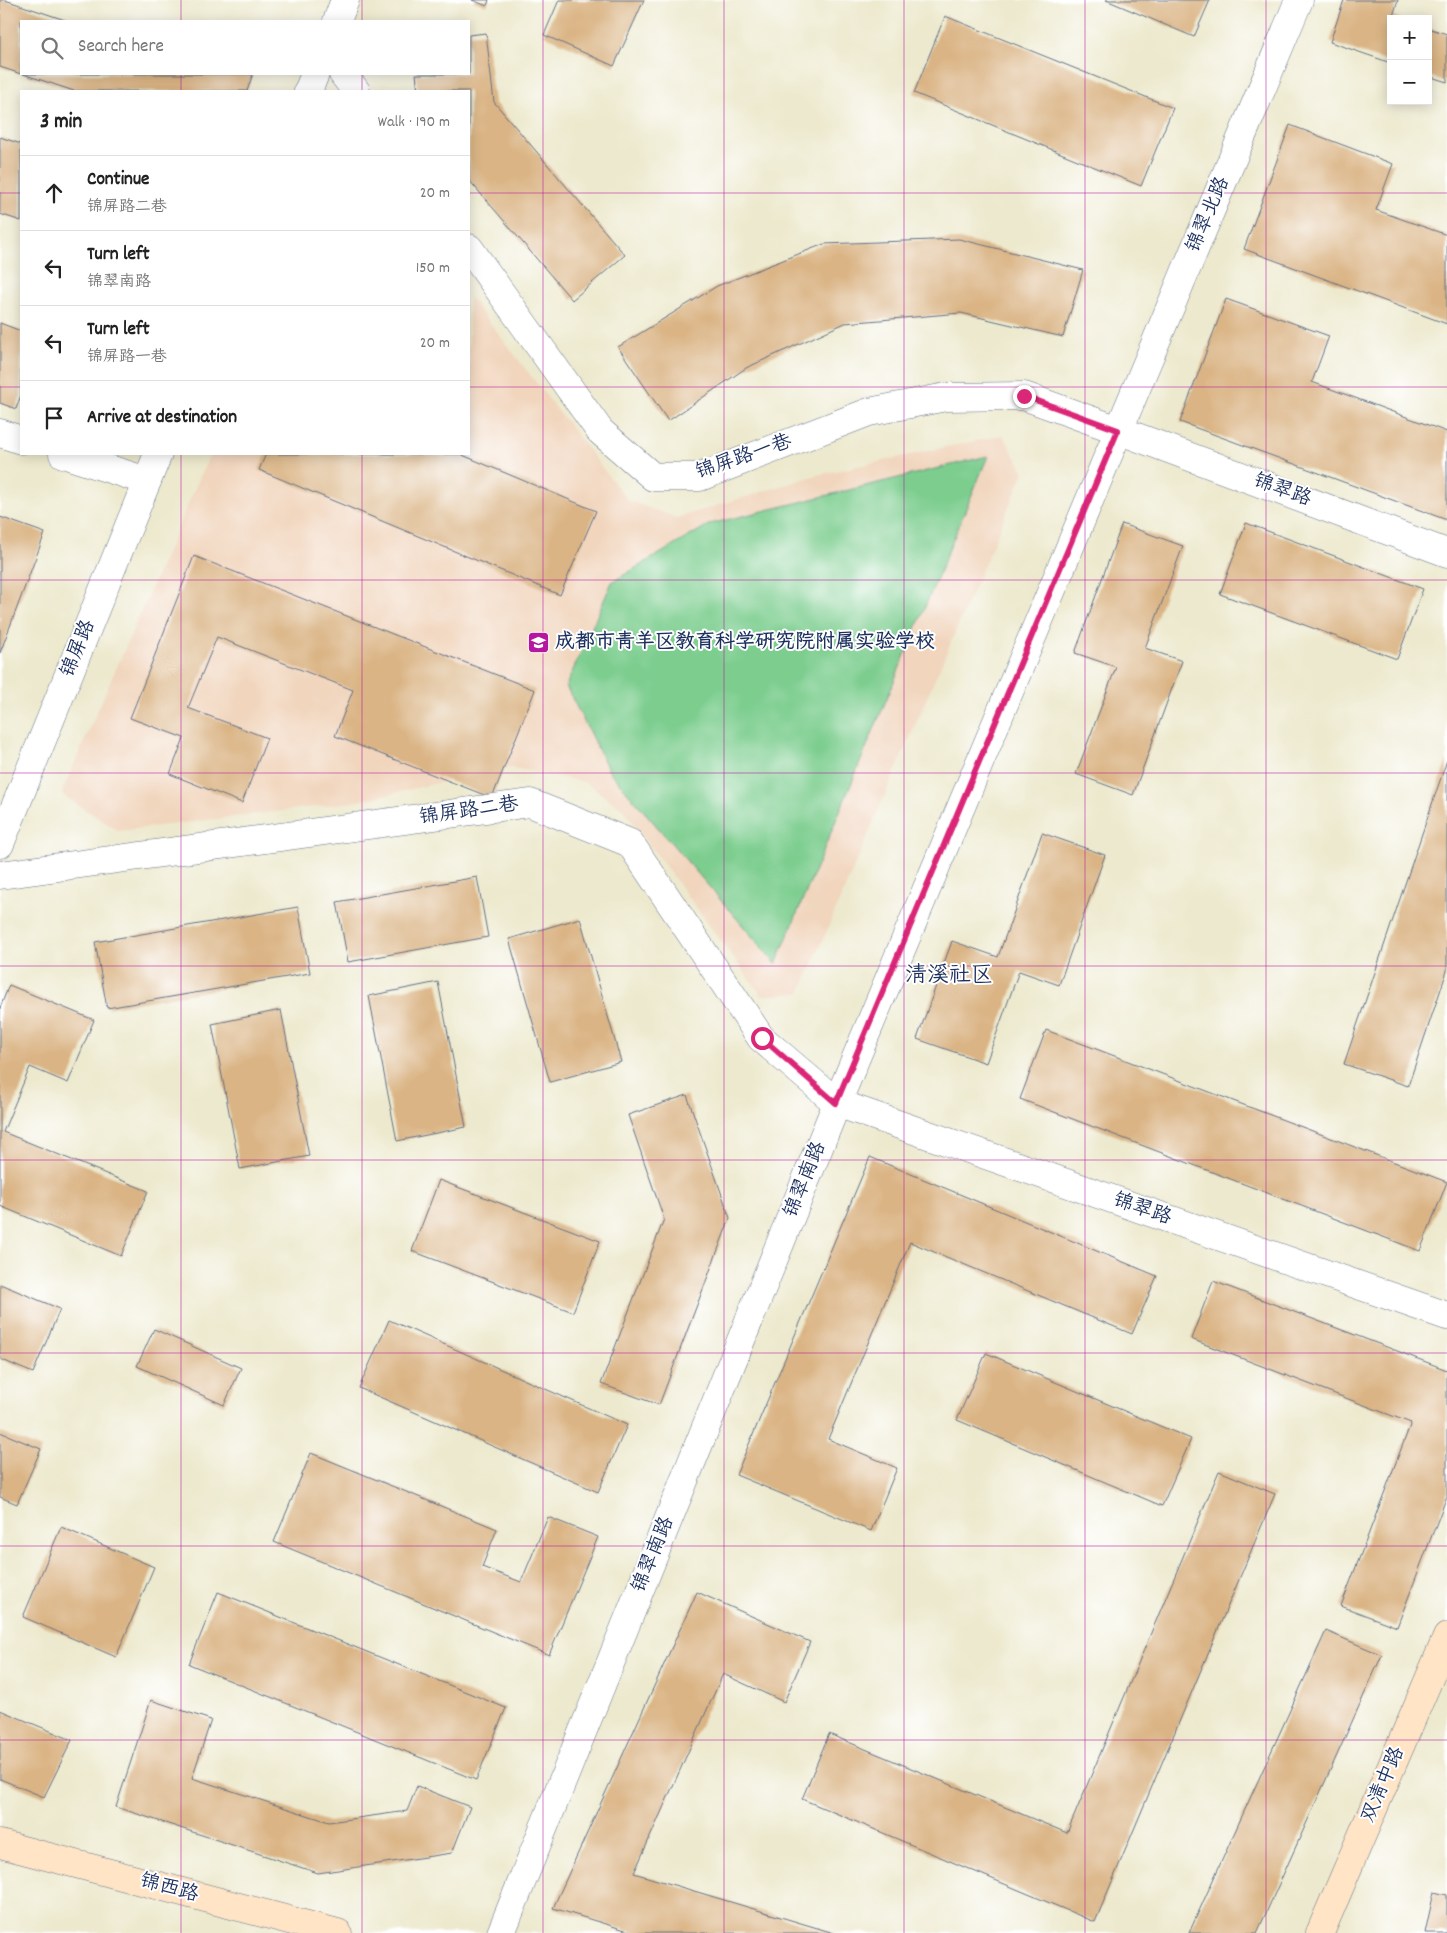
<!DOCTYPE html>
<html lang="en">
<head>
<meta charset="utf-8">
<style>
	:root { --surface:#fff; --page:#f6f6f6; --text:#222; --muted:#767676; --line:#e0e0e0 }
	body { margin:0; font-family:Dekko,"LXGW WenKai TC",sans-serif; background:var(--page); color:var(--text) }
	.controls { position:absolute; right:15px; top:15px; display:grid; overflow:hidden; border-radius:0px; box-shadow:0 2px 12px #0003 }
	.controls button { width:45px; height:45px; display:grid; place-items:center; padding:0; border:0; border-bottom:1px solid var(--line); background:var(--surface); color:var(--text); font:25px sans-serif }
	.stop { position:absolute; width:15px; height:15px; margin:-11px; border:4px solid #db2777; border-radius:50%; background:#fff }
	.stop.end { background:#db2777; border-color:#fff; box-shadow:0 1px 5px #0008 }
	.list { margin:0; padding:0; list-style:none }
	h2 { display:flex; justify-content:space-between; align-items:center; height:65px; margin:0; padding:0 20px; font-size:21px }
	h2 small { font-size:16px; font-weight:400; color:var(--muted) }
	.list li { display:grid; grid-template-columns:32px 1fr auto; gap:15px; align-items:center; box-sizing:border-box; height:75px; padding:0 20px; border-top:1px solid var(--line) }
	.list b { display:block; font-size:19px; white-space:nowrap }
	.list p { margin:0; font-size:16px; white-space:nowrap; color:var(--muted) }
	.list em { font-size:16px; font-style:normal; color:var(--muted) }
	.icon { flex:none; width:28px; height:28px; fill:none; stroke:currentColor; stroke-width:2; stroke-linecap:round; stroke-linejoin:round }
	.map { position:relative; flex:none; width:1447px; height:1933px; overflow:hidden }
	.search { position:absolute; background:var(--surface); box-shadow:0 2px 12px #0003; left:20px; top:20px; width:450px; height:55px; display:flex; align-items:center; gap:12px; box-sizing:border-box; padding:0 18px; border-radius:0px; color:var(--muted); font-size:19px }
	.panel { position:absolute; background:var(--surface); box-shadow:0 2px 12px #0003; left:20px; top:90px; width:450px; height:365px; border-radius:0px }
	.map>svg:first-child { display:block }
	.built { fill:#f1d5bd }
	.green { fill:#7ccd8e; stroke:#4c7e76 }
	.building { fill:#dab484 }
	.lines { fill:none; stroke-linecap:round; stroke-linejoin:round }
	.street-casing { stroke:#647085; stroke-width:29 }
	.secondary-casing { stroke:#647085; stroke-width:29 }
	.street { stroke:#fff; stroke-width:28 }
	.secondary { stroke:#ffe4c6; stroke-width:28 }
	.route { stroke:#db2777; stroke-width:6 }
	.grid { fill:none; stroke:#b5179e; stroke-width:1; stroke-opacity:0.55 }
	.labels { text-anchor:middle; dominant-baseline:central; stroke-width:4; stroke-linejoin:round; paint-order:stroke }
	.street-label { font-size:20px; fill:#1b2f5e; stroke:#fff }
	.poi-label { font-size:20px; font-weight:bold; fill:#1b2f5e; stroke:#fff; text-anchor:start }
	.quarter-label { font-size:22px; fill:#1b2f5e; stroke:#fff }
</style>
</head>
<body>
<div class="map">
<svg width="1447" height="1933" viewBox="0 0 1447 1933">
	<rect width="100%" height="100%" fill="#fff"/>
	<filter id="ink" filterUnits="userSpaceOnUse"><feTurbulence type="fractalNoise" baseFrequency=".02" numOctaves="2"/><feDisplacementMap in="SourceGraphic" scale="10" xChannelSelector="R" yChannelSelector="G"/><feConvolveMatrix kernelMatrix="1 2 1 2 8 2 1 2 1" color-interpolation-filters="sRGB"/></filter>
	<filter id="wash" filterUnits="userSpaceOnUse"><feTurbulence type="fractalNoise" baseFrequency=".0096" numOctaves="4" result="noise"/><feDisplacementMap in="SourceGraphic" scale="20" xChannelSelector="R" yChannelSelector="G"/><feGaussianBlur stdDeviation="1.12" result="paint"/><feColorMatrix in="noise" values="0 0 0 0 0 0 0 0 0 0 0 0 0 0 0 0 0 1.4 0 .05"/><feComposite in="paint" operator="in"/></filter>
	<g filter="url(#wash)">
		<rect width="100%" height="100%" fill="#ede9ce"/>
		<path class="built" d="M469,296L628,501L677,518L817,475L1003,435L1024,472L800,993L762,996L622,808L584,782L509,767L354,802L119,831L61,794L210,454H469Z"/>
		<path class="green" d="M988,456L776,964L609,771L566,686L612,582L710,524Z"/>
		<g id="blocks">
			<g class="building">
				<path d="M0,0H5L68,21H21V74L0,67Z"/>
				<path d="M472,0H489L487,6Z"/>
				<path d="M559,0H644L614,66L544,35Z"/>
				<path d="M1106,0H1210L1194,37Z"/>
				<path d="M1344,0H1398L1393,16L1401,19H1391V63L1330,42Z"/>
				<path d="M945,16L1173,108L1141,186L914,93Z"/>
				<path d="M1428,28L1447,34V82L1428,76Z"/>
				<path d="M486,33L494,102L625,255L572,300L469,180V91H418L416,74H469V35Z"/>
				<path d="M23,74H253L247,91H74Z"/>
				<path d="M1290,125L1393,164L1376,210L1447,235V324L1244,249Z"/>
				<path d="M0,137L21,144V221L0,214Z"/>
				<path d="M959,239L1083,270L1063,337L961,313L845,323L746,368L668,421L618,347L717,286L824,244Z"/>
				<path d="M1226,299L1329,336L1312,382L1447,432V520L1180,422Z"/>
				<path d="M0,323L21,331V395L16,409L0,403Z"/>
				<path d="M266,454H460L596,511L560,595L259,470Z"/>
				<path d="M0,517L45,533L0,653Z"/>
				<path d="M1246,523L1423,589L1397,659L1220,594Z"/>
				<path d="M1122,524L1183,546L1145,648L1182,661L1133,795L1076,774L1116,667L1075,653Z"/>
				<path d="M194,556L535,690L492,798L335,736L353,690L217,637L188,708L267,738L242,803L170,774L184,738L130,718Z"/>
				<path d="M1447,760V971L1408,1086L1344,1064Z"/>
				<path d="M1042,833L1105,855L1059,985L1019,971L986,1063L917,1039L952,941L998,957Z"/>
				<path d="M477,877L488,937L348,962L337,902Z"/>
				<path d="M298,907L310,973L107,1008L95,942Z"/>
				<path d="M580,918L621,1062L550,1082L509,939Z"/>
				<path d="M438,982L466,1127L397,1141L369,996Z"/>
				<path d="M9,985L94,1020L68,1083L30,1067L3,1132L148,1191L121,1256L0,1206V1008Z"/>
				<path d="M281,1010L309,1156L240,1169L212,1024Z"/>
				<path d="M1046,1030L1447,1182L1420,1251L1020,1099Z"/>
				<path d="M687,1095L730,1218L659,1405L601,1384L664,1219L628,1115Z"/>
				<path d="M870,1157L1157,1276L1132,1334L910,1242L828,1439L897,1468L871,1531L736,1475Z"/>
				<path d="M439,1180L600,1241L573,1312L412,1251Z"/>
				<path d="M1213,1281L1447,1370V1496L1397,1627L1341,1606L1411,1423L1191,1339Z"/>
				<path d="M0,1284L60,1309L33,1373L0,1359Z"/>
				<path d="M389,1320L627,1425L598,1492L359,1388Z"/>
				<path d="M154,1329L241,1368L224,1405L137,1366Z"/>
				<path d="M986,1353L1191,1439L1162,1506L957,1420Z"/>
				<path d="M0,1432L41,1449L17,1504L0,1497Z"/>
				<path d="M311,1453L497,1529L482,1567L521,1582L548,1517L598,1537L549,1655L274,1542Z"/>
				<path d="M1219,1471L1275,1494L1095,1922L802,1799L829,1734L1067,1833Z"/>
				<path d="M61,1527L154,1567L116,1657L23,1617Z"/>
				<path d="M218,1592L506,1708L476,1780L189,1664Z"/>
				<path d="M697,1592L810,1642L784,1702L723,1674L634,1873L834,1933H635L553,1908Z"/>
				<path d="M1326,1631L1382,1655L1257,1933H1189Z"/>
				<path d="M151,1700L211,1720L192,1778L329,1822L407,1811L417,1786L470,1807L452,1853L318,1873L116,1807Z"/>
				<path d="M0,1710L72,1740L44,1797L0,1779Z"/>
				<path d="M1434,1892L1447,1895V1933H1425Z"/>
			</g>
		</g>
	</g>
	<g filter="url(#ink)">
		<use href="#blocks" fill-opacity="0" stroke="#647085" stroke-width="1"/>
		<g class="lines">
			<defs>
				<g id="street">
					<path d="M337,21L345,0"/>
					<path d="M343,74L356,91"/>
					<path d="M308,91L315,74"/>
					<path d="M469,248L600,431L653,477H700L869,412L946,397L1024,396L1118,430L1447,553"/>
					<path d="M0,433L21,440"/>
					<path d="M63,454L147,481"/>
					<path d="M0,844L158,454"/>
					<path d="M0,875L530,803L630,843L761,1038L837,1103L1447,1316"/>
					<path d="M501,1933L837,1103L1299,0"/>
				</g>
				<g id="secondary">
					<path d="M0,1844L338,1933"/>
					<path d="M1320,1933L1447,1637"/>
				</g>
			</defs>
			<use href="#street" class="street-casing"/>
			<use href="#secondary" class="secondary-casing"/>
			<use href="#street" class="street"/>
			<use href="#secondary" class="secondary"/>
		</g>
	</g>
	<g class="lines" filter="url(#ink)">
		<path class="route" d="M762,1038L836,1103L1118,430L1024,396"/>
	</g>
	<path class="grid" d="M181,0V21M362,0V21M543,0V1933M724,0V1933M904,0V1933M1085,0V1933M1266,0V1933M181,74V91M362,74V91M0,193H21M469,193H1447M0,387H21M469,387H1447M181,454V1933M362,454V1933M0,580H1447M0,773H1447M0,966H1447M0,1160H1447M0,1353H1447M0,1546H1447M0,1740H1447"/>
	<defs>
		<symbol id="school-square" viewBox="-11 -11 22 22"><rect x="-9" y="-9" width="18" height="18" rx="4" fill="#b5179e" stroke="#fff"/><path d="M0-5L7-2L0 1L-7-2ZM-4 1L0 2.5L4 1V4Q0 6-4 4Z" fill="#fff"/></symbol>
	</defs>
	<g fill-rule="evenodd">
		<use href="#school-square" x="526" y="630" width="25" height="25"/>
	</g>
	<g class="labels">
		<g class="street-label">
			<text transform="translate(1209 215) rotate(-67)">锦翠北路</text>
			<text transform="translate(744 458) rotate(-19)">锦屏路一巷</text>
			<text transform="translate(1282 491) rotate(20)">锦翠路</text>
			<text transform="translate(79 649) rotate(-68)">锦屏路</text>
			<text transform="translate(469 812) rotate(-8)">锦屏路二巷</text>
			<text transform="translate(806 1180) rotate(-68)">锦翠南路</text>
			<text transform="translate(1142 1210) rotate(19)">锦翠路</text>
			<text transform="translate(654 1555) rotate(-68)">锦翠南路</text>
			<text transform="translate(1384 1785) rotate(-67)">双清中路</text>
			<text transform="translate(169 1889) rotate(15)">锦西路</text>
		</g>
		<g class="poi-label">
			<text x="555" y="643">成都市青羊区教育科学研究院附属实验学校</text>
		</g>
		<g class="quarter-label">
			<text x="949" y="976">清溪社区</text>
		</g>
	</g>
</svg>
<div class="controls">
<button>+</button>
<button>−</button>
</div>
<div class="stop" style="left:762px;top:1038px"></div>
<div class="stop end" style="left:1024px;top:396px"></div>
<div class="search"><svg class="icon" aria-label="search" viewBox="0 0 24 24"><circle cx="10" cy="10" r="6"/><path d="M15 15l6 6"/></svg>Search here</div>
<section class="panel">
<h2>3 min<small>Walk · 190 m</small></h2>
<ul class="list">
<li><svg class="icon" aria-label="ahead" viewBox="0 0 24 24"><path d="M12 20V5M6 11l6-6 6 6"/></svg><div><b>Continue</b><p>锦屏路二巷</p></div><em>20 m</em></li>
<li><svg class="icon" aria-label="left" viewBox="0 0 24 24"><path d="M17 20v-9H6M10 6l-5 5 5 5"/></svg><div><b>Turn left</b><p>锦翠南路</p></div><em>150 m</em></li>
<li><svg class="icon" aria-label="left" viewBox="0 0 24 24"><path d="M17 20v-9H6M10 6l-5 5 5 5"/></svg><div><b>Turn left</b><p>锦屏路一巷</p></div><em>20 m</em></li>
<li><svg class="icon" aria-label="arrive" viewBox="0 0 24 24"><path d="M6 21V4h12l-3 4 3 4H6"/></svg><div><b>Arrive at destination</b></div></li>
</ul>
</section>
</div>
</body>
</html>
